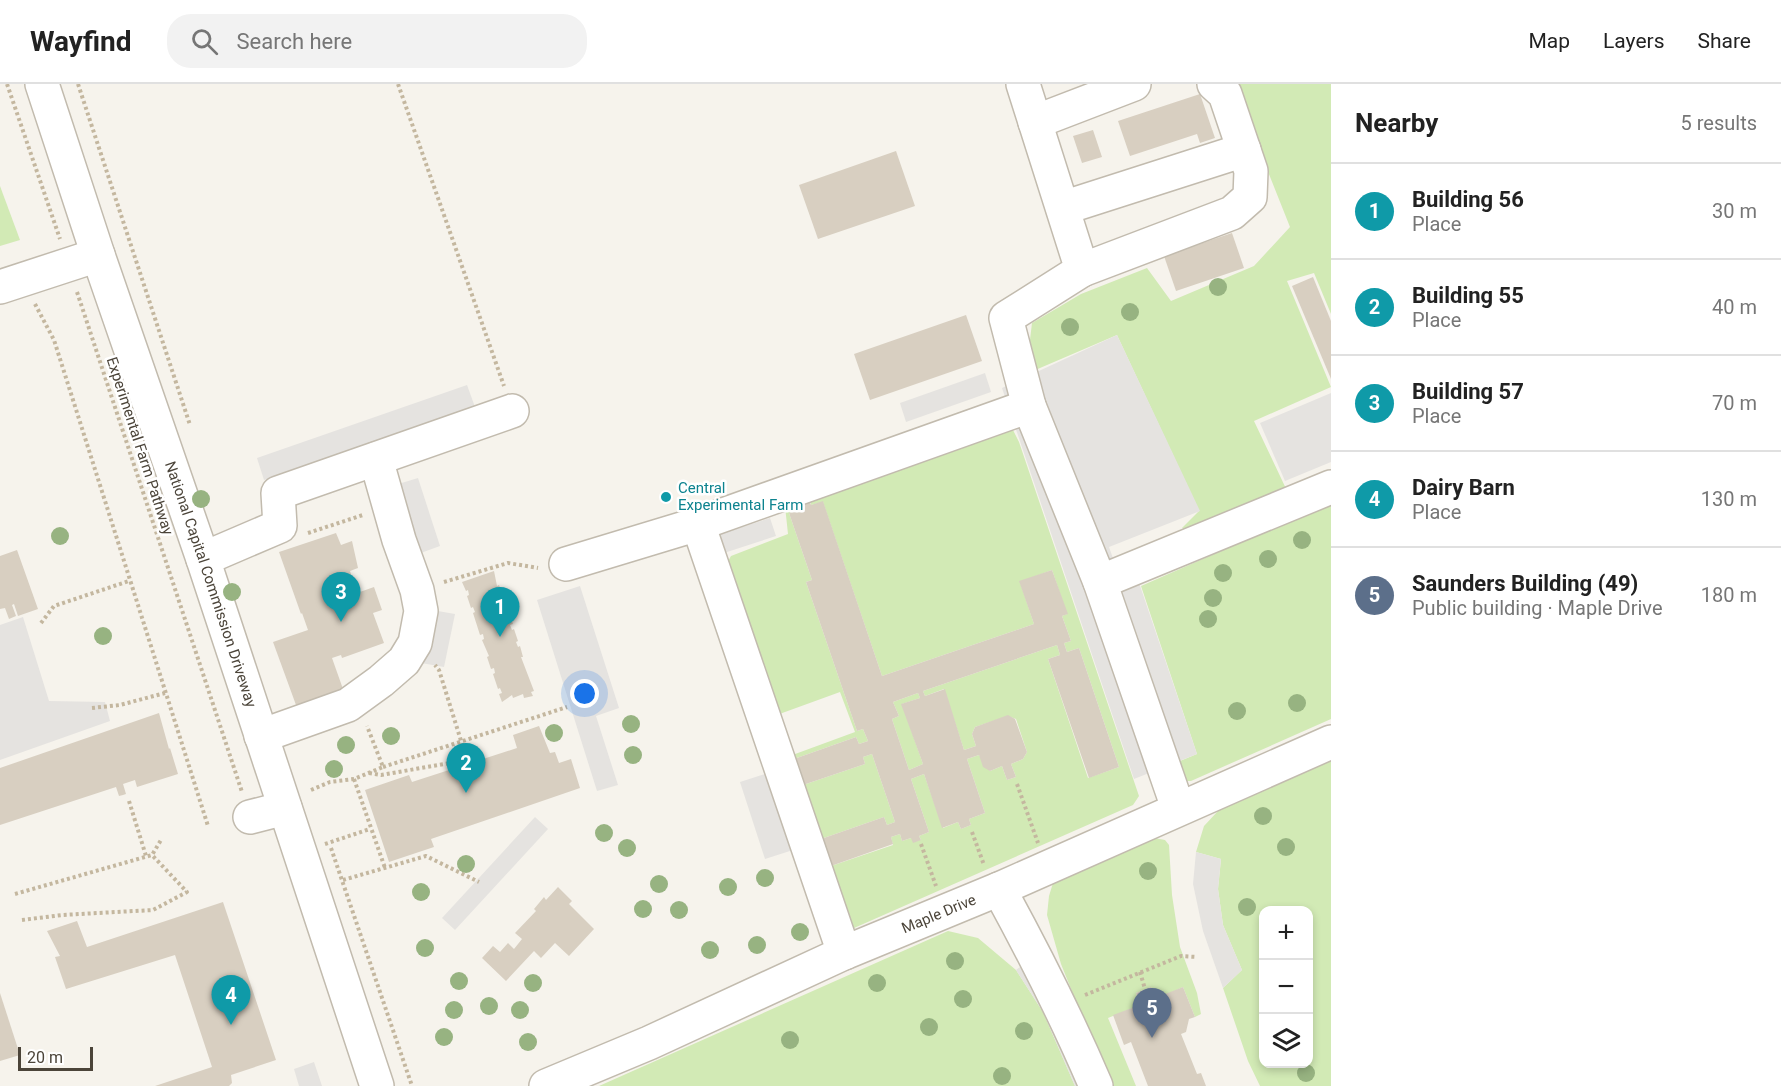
<!DOCTYPE html>
<html lang="en">
<head>
<meta charset="utf-8">
<style>
	:root { --surface:#fff; --page:#f2f2f2; --text:#222; --muted:#767676; --line:#e0e0e0; --accent:#111827 }
	body { margin:0; font-family:Roboto,sans-serif; background:var(--page); color:var(--text) }
	.controls { position:absolute; right:18px; bottom:18px; display:grid; overflow:hidden; border-radius:12px; box-shadow:0 3px 9px #0003 }
	.controls button { width:54px; height:54px; display:grid; place-items:center; padding:0; border:0; border-bottom:2px solid var(--line); background:var(--surface); color:var(--text); font:30px sans-serif }
	.scale { position:absolute; left:18px; bottom:15px; width:75px; box-sizing:border-box; padding-left:6px; border:3px solid #4b4439; border-top:0; font-size:16px; line-height:21px; white-space:nowrap; color:#4b4439; -webkit-text-stroke:4px #fff; paint-order:stroke }
	.you { position:absolute; left:585px; top:610px; width:21px; height:21px; margin:-15px; border:4px solid #fff; border-radius:50%; background:#1a73e8; box-shadow:0 0 0 9px #1a73e833 }
	.badge { display:grid; place-items:center; width:39px; height:39px; border-radius:50%; background:var(--accent); color:#fff; font-size:20px; font-weight:700 }
	.pin { position:absolute; translate:-50% -50px; filter:drop-shadow(0 2px 3px #0008) }
	.pin::after { content:''; position:absolute; top:32px; width:21px; height:18px; background:inherit; clip-path:polygon(0 0,100% 0,50% 100%) }
	.list { margin:0; padding:0; list-style:none }
	h2 { display:flex; justify-content:space-between; align-items:center; height:78px; margin:0; padding:0 24px; font-size:26px }
	h2 small { font-size:20px; font-weight:400; color:var(--muted) }
	.list li { display:grid; grid-template-columns:39px 1fr auto; gap:18px; align-items:center; box-sizing:border-box; height:96px; padding:0 24px; border-top:2px solid var(--line) }
	.list b { display:block; font-size:22px; white-space:nowrap }
	.list p { margin:0; font-size:20px; white-space:nowrap; color:var(--muted) }
	.list em { font-size:20px; font-style:normal; color:var(--muted) }
	.icon { flex:none; width:33px; height:33px; fill:none; stroke:currentColor; stroke-width:2; stroke-linecap:round; stroke-linejoin:round }
	.map { position:relative; flex:none; width:1331px; height:1002px; overflow:hidden }
	header { display:flex; align-items:center; gap:36px; box-sizing:border-box; height:84px; padding:0 30px; background:var(--surface); border-bottom:2px solid var(--line) }
	header strong { font-size:28px }
	nav { display:flex; gap:33px; margin-inline-start:auto; font-size:21px }
	.search { width:420px; height:54px; background:var(--page); display:flex; align-items:center; gap:15px; box-sizing:border-box; padding:0 21px; border-radius:24px; color:var(--muted); font-size:22px }
	main { display:flex }
	aside { flex:1; background:var(--surface) }
	.map>svg:first-child { display:block }
	.green { fill:#d2eab5; fill-rule:evenodd }
	.parking { fill:#e5e3e0 }
	.building { fill:#d8cfc1; fill-rule:evenodd }
	.lines { fill:none; stroke-linecap:round; stroke-linejoin:round }
	.minor-casing { stroke:#c2bbae; stroke-width:36 }
	.path { stroke:#c4b79f; stroke-width:4; stroke-dasharray:3 3; stroke-linecap:butt }
	.minor { stroke:#fff; stroke-width:33 }
	.tree { fill:#97b381 }
	.culture-dot { fill:#0f9aa8; stroke:#fff; stroke-width:2 }
	.labels { text-anchor:middle; dominant-baseline:central; stroke-width:5; stroke-linejoin:round; paint-order:stroke }
	.street-label { font-size:15px; fill:#4b4439; stroke:#fff }
	.culture-label { font-size:15px; fill:#0d838f; stroke:#fff; text-anchor:start }
</style>
</head>
<body>
<header>
<strong>Wayfind</strong>
<div class="search"><svg class="icon" aria-label="search" viewBox="0 0 24 24"><circle cx="10" cy="10" r="6"/><path d="M15 15l6 6"/></svg>Search here</div>
<nav><a>Map</a><a>Layers</a><a>Share</a></nav>
</header>
<main>
<div class="map">
<svg width="1331" height="1002" viewBox="0 0 1331 1002">
	<rect width="100%" height="100%" fill="#f6f3ec"/>
	<g class="green">
		<path d="M1233,0H1331V230L1314,189L1287,197L1331,303L1254,337L1289,411L1190,449L1182,444L1199,427L1117,251L1033,287L1029,264L1032,239L1081,210L1147,184L1171,217L1254,182L1290,143Z"/>
		<path d="M0,102L20,156L0,162Z"/>
		<path d="M1004,343L1013,346L1019,358L1139,712L1133,721L845,848L787,673L855,648L840,608L774,632L727,479L731,472L788,450L785,422ZM810,416L811,421L823,418L882,592L1034,540L1020,498L1052,486L1067,530L1062,532L1071,557L1064,559L1067,568L1079,564L1119,683L1088,694L1048,575L1060,571L1057,561L923,607L925,612L944,605L964,666L976,662L972,650L975,643L1008,632L1016,635L1027,668L1023,675L1011,680L1016,693L1007,696L1002,682L990,687L979,671L967,675L985,729L969,735L971,741L961,745L958,738L943,744L924,690L911,695L929,748L919,752L921,756L911,754L902,757L900,750L891,753L893,761L831,782L821,755L884,733L887,741L895,738L872,670L863,673L865,680L803,701L794,675L856,653L859,660L868,657L863,645L857,647L806,498L812,496L789,429L797,426L795,421Z"/>
		<path d="M1331,419V635L1191,697H1179L1175,687L1180,677L1197,670L1141,502Z"/>
		<path d="M918,609L920,614L902,620L923,680L909,686L892,635L899,632L893,618Z"/>
		<path d="M1331,677V1002H1260L1248,977L1223,904L1242,886L1223,841L1218,805L1221,775L1196,768L1204,742L1218,727ZM1264,826H1308V980H1264Z"/>
		<path d="M1154,754L1165,756L1169,761L1172,811L1180,863L1197,909L1201,930L1195,933L1183,903L1155,916L1151,903L1136,909L1140,921L1108,934L1136,1002H1110L1061,880L1047,831L1049,812L1053,799Z"/>
		<path d="M948,847L978,854L1016,886L1043,928L1075,1002H599Z"/>
	</g>
	<g class="parking">
		<path d="M1117,251L1200,427L1109,463L1115,480L1131,475L1197,670L1134,695L1002,304Z"/>
		<path d="M985,289L991,308L906,338L900,319Z"/>
		<path d="M467,301L475,323L264,396L257,374Z"/>
		<path d="M1331,309V378L1285,397L1260,339Z"/>
		<path d="M418,394L440,462L418,470L395,401Z"/>
		<path d="M770,434L776,452L724,469L718,451Z"/>
		<path d="M580,502L619,624L596,632L618,701L597,707L537,516Z"/>
		<path d="M432,526L455,530L444,583L421,579Z"/>
		<path d="M23,533L49,617L105,618L110,637L0,676V541Z"/>
		<path d="M768,689L793,766L765,775L740,698Z"/>
		<path d="M535,733L548,745L455,846L442,834Z"/>
		<path d="M1196,768L1221,775L1218,805L1223,841L1242,886L1223,904L1203,847L1193,800Z"/>
		<path d="M1024,880L1087,1002H1075L1043,928L1016,886Z"/>
		<path d="M314,978L322,1002H299L294,985Z"/>
	</g>
	<g class="building">
		<path d="M1200,10L1215,54L1200,59L1197,50L1130,72L1118,37Z"/>
		<path d="M1093,46L1102,73L1082,79L1073,52Z"/>
		<path d="M896,67L915,122L818,155L799,101Z"/>
		<path d="M1232,149L1244,184L1176,207L1164,172Z"/>
		<path d="M1313,193L1331,237V295L1292,202Z"/>
		<path d="M966,231L982,277L870,316L854,270Z"/>
		<path d="M809,416L811,421L823,417L882,592L1034,540L1019,497L1052,486L1068,530L1062,532L1071,557L1064,559L1067,568L1079,564L1119,683L1089,694L1048,575L1060,571L1057,561L923,607L925,612L945,605L964,666L976,662L972,650L975,643L1008,631L1015,635L1027,668L1023,675L1011,680L1016,693L1007,696L1002,682L990,687L983,683L979,671L967,675L985,729L969,735L971,741L961,745L958,738L942,744L924,690L911,695L929,748L919,752L921,756L913,759L911,754L902,757L900,750L891,753L893,760L831,782L821,755L884,733L887,741L895,738L872,670L863,673L865,680L803,701L794,675L856,653L859,660L868,657L863,645L857,647L806,498L812,496L789,429L797,426L795,421ZM918,609L920,614L901,620L923,680L909,686L892,635L899,632L893,618Z"/>
		<path d="M336,449L341,461L352,457L358,484L350,487L357,509L374,503L382,526L373,529L384,559L342,574L341,571L332,574L343,605L296,621L273,558L308,546L302,529L301,530L279,468Z"/>
		<path d="M17,466L38,525L18,532L14,520L12,521L16,532L9,535L5,524L0,525V472Z"/>
		<path d="M494,487L497,502L499,501L504,513L501,514L503,519L505,518L513,540L510,541L512,546L514,545L518,557L516,558L518,563L520,562L523,573H521L534,607L531,608L533,612L524,614L523,610L513,614L512,611L502,618L499,610L502,609L500,604L498,605L493,590L495,589L494,584L491,585L487,573L489,572L482,556L484,555L483,550L480,551L473,529L475,528L473,523L471,524L467,512L469,511L468,506L466,507L462,498Z"/>
		<path d="M159,629L169,665L170,664L178,690L137,703L135,696L123,700L126,710L123,711L119,712L116,703L0,741V684Z"/>
		<path d="M539,642L550,669L555,668L559,679L571,675L580,704L431,755L434,763L389,778L365,706L409,691L412,698L517,664L513,651Z"/>
		<path d="M558,803L572,817L569,820L594,845L569,872L555,859L541,874L534,867L506,897L482,874L493,862L500,868L508,859L514,865L522,855L515,849L536,827L534,825L544,813L546,816Z"/>
		<path d="M223,818L276,976L231,991L232,999L229,1002H155L212,983L175,871L66,905L55,873L60,872L47,847L77,837L87,863Z"/>
		<path d="M1151,903L1155,914L1183,903L1195,933L1189,935L1186,948L1181,950L1197,990L1201,989L1206,1002H1148L1131,958L1124,961L1113,931L1140,921L1136,909Z"/>
		<path d="M0,909L20,971L0,977Z"/>
	</g>
	<g class="lines">
		<defs>
			<g id="minor">
				<path id="s1" d="M42,0L98,171L203,475L377,1002"/>
				<path d="M1023,0L1082,186L1006,234L1029,322"/>
				<path d="M1035,38L1134,0"/>
				<path d="M1063,124L1244,66"/>
				<path d="M1082,186L1232,129L1250,113L1251,87L1225,10L1214,0"/>
				<path d="M0,203L98,171"/>
				<path d="M698,440L844,869"/>
				<path d="M203,475L280,442L278,409L512,327"/>
				<path d="M566,480L698,440L1029,322L1100,498L1178,724"/>
				<path d="M1100,498L1331,403"/>
				<path d="M261,652L348,621L381,597L404,577L415,559L421,527L417,506L399,456L376,375"/>
				<path d="M250,733L285,724"/>
				<path d="M999,805C1034,869 1067,934 1096,1002"/>
				<path id="s2" d="M546,1002L649,959L844,869L999,805L1331,658"/>
			</g>
		</defs>
		<use href="#minor" class="minor-casing"/>
		<g class="path">
			<path d="M7,0L60,155"/>
			<path d="M78,0L190,341"/>
			<path d="M398,0L504,302"/>
			<path d="M77,208L242,708"/>
			<path d="M35,220L54,256L208,742"/>
			<path d="M308,449L363,431"/>
			<path d="M444,498L508,479L538,484"/>
			<path d="M41,539L54,522L129,497"/>
			<path d="M92,624L120,621L165,609"/>
			<path d="M383,683L567,623"/>
			<path d="M369,689L381,691L467,676L439,586L435,581"/>
			<path d="M354,695L385,784"/>
			<path d="M1017,700L1038,759"/>
			<path d="M311,706L330,698L354,695L383,683L367,642"/>
			<path d="M129,717L146,772"/>
			<path d="M972,748L984,781"/>
			<path d="M325,760L370,745"/>
			<path d="M921,760L936,802"/>
			<path d="M331,764L412,1002"/>
			<path d="M343,796L426,772L479,798"/>
			<path d="M15,810L152,771L161,756"/>
			<path d="M22,836L62,831L153,826L187,808L152,771"/>
			<path d="M1140,888L1145,905"/>
			<path d="M1085,911L1181,872L1197,873"/>
		</g>
		<use href="#minor" class="minor"/>
	</g>
	<g class="tree">
		<circle cx="1218" cy="203" r="9"/>
		<circle cx="1130" cy="228" r="9"/>
		<circle cx="1070" cy="243" r="9"/>
		<circle cx="201" cy="415" r="9"/>
		<circle cx="60" cy="452" r="9"/>
		<circle cx="1302" cy="456" r="9"/>
		<circle cx="1268" cy="475" r="9"/>
		<circle cx="1223" cy="489" r="9"/>
		<circle cx="232" cy="508" r="9"/>
		<circle cx="1213" cy="514" r="9"/>
		<circle cx="1208" cy="535" r="9"/>
		<circle cx="103" cy="552" r="9"/>
		<circle cx="1297" cy="619" r="9"/>
		<circle cx="1237" cy="627" r="9"/>
		<circle cx="631" cy="640" r="9"/>
		<circle cx="554" cy="649" r="9"/>
		<circle cx="391" cy="652" r="9"/>
		<circle cx="346" cy="661" r="9"/>
		<circle cx="633" cy="671" r="9"/>
		<circle cx="334" cy="685" r="9"/>
		<circle cx="1263" cy="732" r="9"/>
		<circle cx="604" cy="749" r="9"/>
		<circle cx="1286" cy="763" r="9"/>
		<circle cx="627" cy="764" r="9"/>
		<circle cx="466" cy="780" r="9"/>
		<circle cx="1148" cy="787" r="9"/>
		<circle cx="765" cy="794" r="9"/>
		<circle cx="659" cy="800" r="9"/>
		<circle cx="728" cy="803" r="9"/>
		<circle cx="421" cy="808" r="9"/>
		<circle cx="1247" cy="823" r="9"/>
		<circle cx="643" cy="825" r="9"/>
		<circle cx="679" cy="826" r="9"/>
		<circle cx="800" cy="848" r="9"/>
		<circle cx="757" cy="861" r="9"/>
		<circle cx="425" cy="864" r="9"/>
		<circle cx="710" cy="866" r="9"/>
		<circle cx="955" cy="877" r="9"/>
		<circle cx="459" cy="897" r="9"/>
		<circle cx="533" cy="899" r="9"/>
		<circle cx="877" cy="899" r="9"/>
		<circle cx="963" cy="915" r="9"/>
		<circle cx="489" cy="922" r="9"/>
		<circle cx="454" cy="926" r="9"/>
		<circle cx="520" cy="926" r="9"/>
		<circle cx="929" cy="943" r="9"/>
		<circle cx="1024" cy="947" r="9"/>
		<circle cx="444" cy="953" r="9"/>
		<circle cx="790" cy="956" r="9"/>
		<circle cx="528" cy="958" r="9"/>
		<circle cx="1306" cy="989" r="9"/>
		<circle cx="1002" cy="992" r="9"/>
	</g>
	<circle class="culture-dot" cx="666" cy="413" r="6"/>
	<g class="labels">
		<g class="street-label">
			<text transform="translate(140 362) rotate(72)">Experimental Farm Pathway</text>
			<text stroke="none"><textPath href="#s1" startOffset="528">National Capital Commission Driveway</textPath></text>
			<text stroke="none"><textPath href="#s2" startOffset="429">Maple Drive</textPath></text>
		</g>
		<g class="culture-label">
			<text x="678" y="404">Central<tspan x="678" dy="17">Experimental Farm</tspan></text>
		</g>
	</g>
</svg>
<div class="controls">
<button>+</button>
<button>−</button>
<button><svg class="icon" aria-label="layers" viewBox="0 0 24 24"><path d="M12 4l9 5-9 5-9-5zM3 14l9 5 9-5"/></svg></button>
</div>
<div class="scale">20 m</div>
<div class="you"></div>
<div class="pin badge" style="left:500px;top:553px;background:#0f9aa8">1</div>
<div class="pin badge" style="left:466px;top:709px;background:#0f9aa8">2</div>
<div class="pin badge" style="left:341px;top:538px;background:#0f9aa8">3</div>
<div class="pin badge" style="left:231px;top:941px;background:#0f9aa8">4</div>
<div class="pin badge" style="left:1152px;top:954px;background:#5c6f8a">5</div>
</div>
<aside>
<h2>Nearby<small>5 results</small></h2>
<ul class="list">
<li><span class="badge" style="background:#0f9aa8">1</span><div><b>Building 56</b><p>Place</p></div><em>30 m</em></li>
<li><span class="badge" style="background:#0f9aa8">2</span><div><b>Building 55</b><p>Place</p></div><em>40 m</em></li>
<li><span class="badge" style="background:#0f9aa8">3</span><div><b>Building 57</b><p>Place</p></div><em>70 m</em></li>
<li><span class="badge" style="background:#0f9aa8">4</span><div><b>Dairy Barn</b><p>Place</p></div><em>130 m</em></li>
<li><span class="badge" style="background:#5c6f8a">5</span><div><b>Saunders Building (49)</b><p>Public building · Maple Drive</p></div><em>180 m</em></li>
</ul>
</aside>
</main>
</body>
</html>
